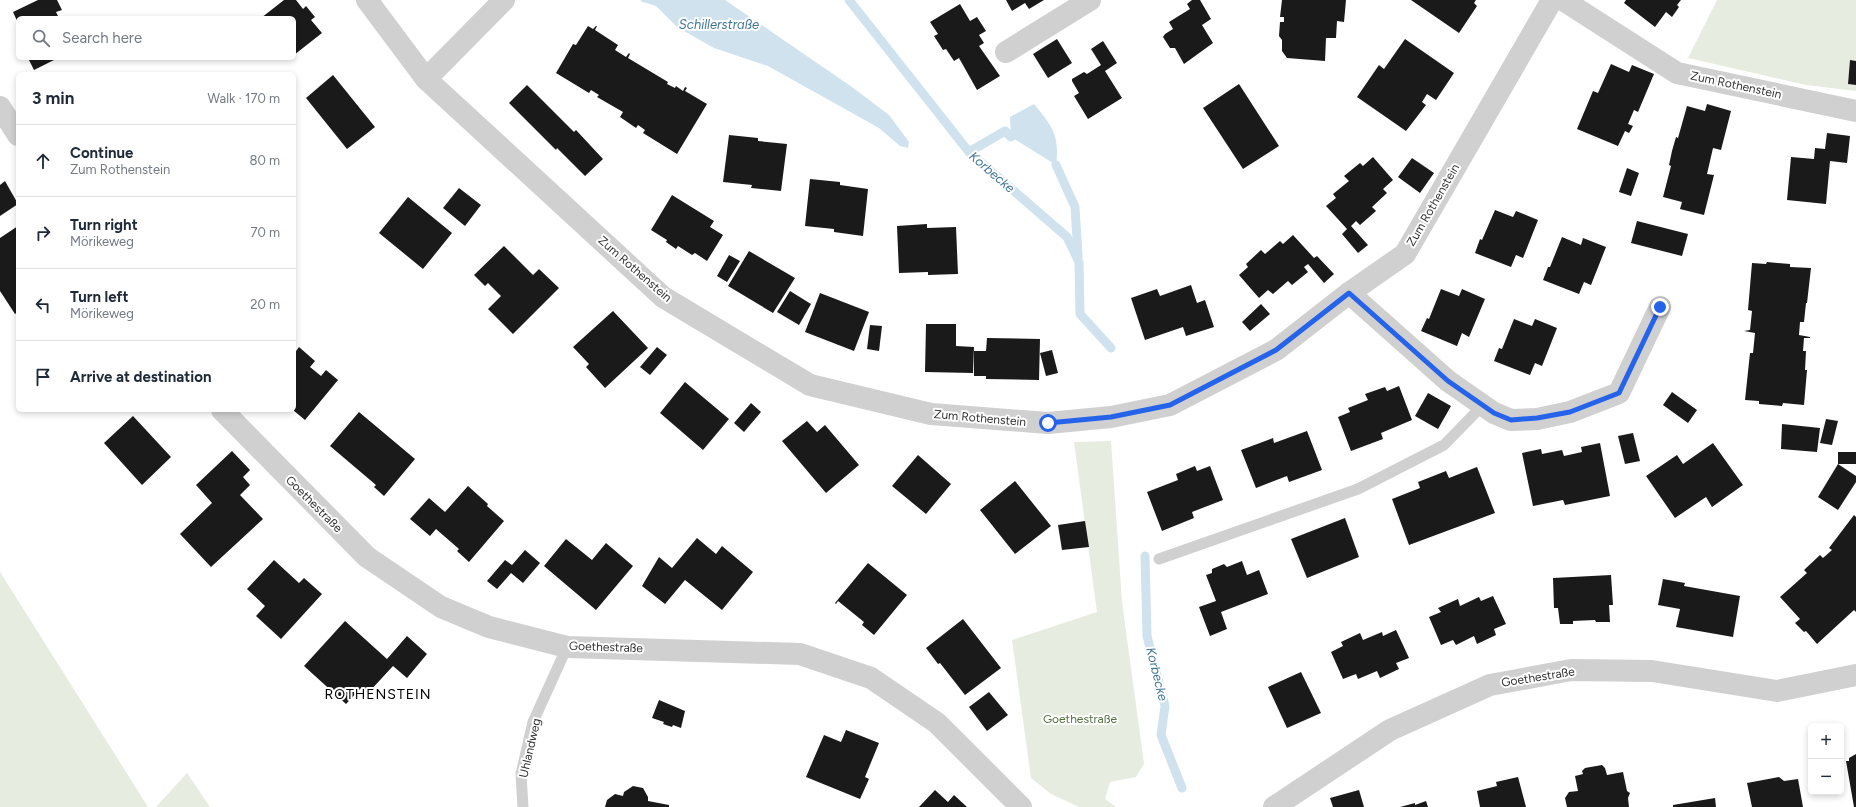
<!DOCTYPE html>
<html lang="en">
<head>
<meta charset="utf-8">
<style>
	:root { --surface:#fff; --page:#f2f2f3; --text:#1f2937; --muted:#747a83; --line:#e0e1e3 }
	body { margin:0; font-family:Figtree,sans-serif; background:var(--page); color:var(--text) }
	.controls { position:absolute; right:12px; bottom:12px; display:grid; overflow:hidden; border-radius:6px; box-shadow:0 2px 6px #0003 }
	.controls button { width:36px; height:36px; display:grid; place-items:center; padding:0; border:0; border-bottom:1px solid var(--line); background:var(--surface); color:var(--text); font:20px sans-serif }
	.stop { position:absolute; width:12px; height:12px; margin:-9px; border:3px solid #2563eb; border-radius:50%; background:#fff }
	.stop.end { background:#2563eb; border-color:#fff; box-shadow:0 1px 4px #0008 }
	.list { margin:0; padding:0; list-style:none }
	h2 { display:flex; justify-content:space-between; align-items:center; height:52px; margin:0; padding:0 16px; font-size:17px }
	h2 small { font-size:13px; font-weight:400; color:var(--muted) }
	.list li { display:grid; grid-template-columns:26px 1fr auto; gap:12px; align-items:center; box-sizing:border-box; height:72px; padding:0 16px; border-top:1px solid var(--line) }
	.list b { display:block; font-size:15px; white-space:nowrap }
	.list p { margin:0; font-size:13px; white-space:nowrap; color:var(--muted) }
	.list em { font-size:13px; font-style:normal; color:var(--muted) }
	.icon { flex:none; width:22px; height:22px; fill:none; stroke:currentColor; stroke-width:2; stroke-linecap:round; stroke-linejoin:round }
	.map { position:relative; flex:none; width:1856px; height:807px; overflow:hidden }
	.search { position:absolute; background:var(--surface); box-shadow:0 2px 6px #0003; left:16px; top:16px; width:280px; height:44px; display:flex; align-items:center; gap:10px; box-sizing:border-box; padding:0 14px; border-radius:6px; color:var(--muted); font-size:15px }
	.panel { position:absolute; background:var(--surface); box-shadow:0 2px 6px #0003; left:16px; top:72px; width:280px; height:340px; border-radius:6px }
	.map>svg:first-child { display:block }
	.green { fill:#e6ecdf }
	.water { fill:#cfe2ee }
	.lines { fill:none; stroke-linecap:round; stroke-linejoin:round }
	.stream { stroke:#cfe2ee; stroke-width:9 }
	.building { fill:#1a1a1a }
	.service { stroke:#d0d0d0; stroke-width:11 }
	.minor { stroke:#d0d0d0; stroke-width:22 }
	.route { stroke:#2563eb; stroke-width:5 }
	.labels { text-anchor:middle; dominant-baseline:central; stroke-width:4; stroke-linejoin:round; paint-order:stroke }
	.street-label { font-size:12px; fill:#333; stroke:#fff }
	.park-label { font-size:12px; fill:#56703f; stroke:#fff }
	.water-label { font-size:13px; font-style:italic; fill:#3f7597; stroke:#fff }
	.quarter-label { font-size:14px; letter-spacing:1px; fill:#000; stroke:#fff }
</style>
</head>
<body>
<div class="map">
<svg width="1856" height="807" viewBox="0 0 1856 807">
	<rect width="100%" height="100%" fill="#fff"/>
	<g class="green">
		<path d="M1717,0H1856V61L1850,60L1848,84L1856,85V91L1806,85L1688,58Z"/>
		<path d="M1111,441L1122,602L1144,764L1136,777L1110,782L1105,799L1116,807H1079L1051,794L1031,778L1012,640L1097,612L1074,442Z"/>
		<path d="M0,572L148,807H0Z"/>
		<path d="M187,773L210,807H156Z"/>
	</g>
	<g class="water">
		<path d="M642,0H725L852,87L889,115L909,142L908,148L900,146L879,128L768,66L714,48L677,27L656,6L640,1Z"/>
		<path d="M1034,104C1052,126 1060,135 1056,165L1011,137L1010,117Z"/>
	</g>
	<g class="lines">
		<g class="stream">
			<path d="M849,0L969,152L1067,237L1079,262L1080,314L1111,348"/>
			<path d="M969,152L1005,131L1011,137"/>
			<path d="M1056,165L1075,207L1078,256"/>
			<path d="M1145,556L1147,636L1165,706L1161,735L1182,788"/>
		</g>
	</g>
	<g class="building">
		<path d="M38,0H57L62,10L56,12L59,18H18V23L13,12Z"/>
		<path d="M284,0H296L303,9L306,6L315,17L311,20L322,33L294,55V18H261Z"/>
		<path d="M1006,0H1044L1029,9L1025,3L1012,11Z"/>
		<path d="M1192,0H1200L1211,19L1202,25L1213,43L1184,64L1175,48H1170L1163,37L1165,34L1173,29L1169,22L1190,9L1187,4Z"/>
		<path d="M1282,0H1346L1344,22L1337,21L1336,38H1326L1325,61L1287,58L1282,51V40L1279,36L1280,22H1284V17H1280Z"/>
		<path d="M1411,0H1476L1474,3L1477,6L1459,33Z"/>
		<path d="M1626,0H1681L1677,5L1679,7L1672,17L1666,12L1655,27L1624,3Z"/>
		<path d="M960,4L970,21L977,17L986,31L979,35L984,43L979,46L1000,76L977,90L959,58L954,61L946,49L943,50L934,36L938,34L930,22Z"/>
		<path d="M588,26L593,29L596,26H597L595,30L618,45L615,50L626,57L629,53L630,54L628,58L668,82L667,84L675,88L676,86L683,91L685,87L687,88L685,91L707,104L677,154L643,133L645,130L638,125L636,128L620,117L623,112L597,97L599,95L591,90L589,93L556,73L573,44L576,45Z"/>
		<path d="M1057,39L1072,63L1048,78L1033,54Z"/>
		<path d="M1405,39L1454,73L1436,100L1427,94L1422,102L1426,105L1406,131L1357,97L1379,65L1384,69Z"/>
		<path d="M1103,41L1117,63L1105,71L1122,98L1088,119L1074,96L1079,93L1072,81V79L1084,72L1087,74L1101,65L1091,49Z"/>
		<path d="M28,58H58L34,70Z"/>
		<path d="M1850,60L1856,61V85L1848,84Z"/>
		<path d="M1611,64L1629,72L1632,65L1654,74L1638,112L1634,110L1628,124L1633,126L1629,133L1625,131L1618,146L1577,129L1593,91L1598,93Z"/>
		<path d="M333,75L375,127L347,149L306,98Z"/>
		<path d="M1239,84L1279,146L1243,169L1203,108Z"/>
		<path d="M527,85L574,132L576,130L603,159L585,176L557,148L556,150L509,103Z"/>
		<path d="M1707,104L1731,111L1721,150L1713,148L1707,174L1714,175L1704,215L1680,209L1682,202L1663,197L1671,166L1669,165L1672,151L1676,137L1678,138L1687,106L1705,111Z"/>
		<path d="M1827,133L1850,136L1847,163L1830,161L1826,204L1787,200L1791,157L1814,159L1815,148L1825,149Z"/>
		<path d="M729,135L758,138V141L787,144L781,191L751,188L752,185L723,182Z"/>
		<path d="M1373,157L1393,180L1383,189L1387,193L1372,207L1376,211L1360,225L1356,221L1351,226L1368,245L1358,253L1342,234L1347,229L1326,206L1336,198L1333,194L1349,181L1344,176L1360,163L1363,166Z"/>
		<path d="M1412,158L1434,173L1420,193L1398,177Z"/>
		<path d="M1627,168L1639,173L1631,196L1619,192Z"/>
		<path d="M810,179L840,182V185L868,189L863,236L834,232V229L805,226Z"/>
		<path d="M5,181L18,204L0,216V185Z"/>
		<path d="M459,188L481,205L465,226L443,208Z"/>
		<path d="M672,195L714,221L710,227L723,235L707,261L695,253L692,255L678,246L676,249L666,242L667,240L651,230Z"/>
		<path d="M408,197L452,233L423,269L379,233Z"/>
		<path d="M1495,210L1513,217L1516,211L1538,220L1523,258L1516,255L1511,267L1475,253L1480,239L1482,240Z"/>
		<path d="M1637,221L1688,234L1682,256L1631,243Z"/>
		<path d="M927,224V228L956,227L958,274L928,275V272L899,273L897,226Z"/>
		<path d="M18,226V312L15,314L0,291V238Z"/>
		<path d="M1293,235L1314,258L1317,256L1334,274L1324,283L1308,264L1304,267L1308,272L1292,285L1288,281L1273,294L1268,290L1259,298L1239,275L1248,267L1246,264L1261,250L1265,254L1280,241L1283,244Z"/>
		<path d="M1562,237L1581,245L1583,238L1606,247L1591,285L1584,282L1579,294L1543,280L1548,267H1550Z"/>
		<path d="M504,246L533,275L539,269L559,288L513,334L488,309L501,296L488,283L485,286L474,275Z"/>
		<path d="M749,251L795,278L773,313L728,286Z"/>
		<path d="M729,255L740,261L727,282L717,276Z"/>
		<path d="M1767,262L1790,264V267L1811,268L1807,303H1806L1804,322H1800L1799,335L1810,337V338H1804L1803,351H1806L1805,370H1807L1804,405L1783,403L1782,406L1759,404V401L1745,400L1750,353H1753L1755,333L1744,331L1750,330L1752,311L1748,310L1752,263L1766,264Z"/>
		<path d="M1191,285L1197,303L1205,300L1214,327L1186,336L1183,327L1145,340L1131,298L1157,289L1160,296Z"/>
		<path d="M1441,289L1459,296L1462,289L1485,299L1469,337L1462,333L1457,346L1421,331L1427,318L1429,319Z"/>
		<path d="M790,291L811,304L799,325L777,312Z"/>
		<path d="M820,293L869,312L854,351L805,332Z"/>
		<path d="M1261,304L1270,314L1250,331L1242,322Z"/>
		<path d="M613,311L648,348L605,388L586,367L589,364L573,347Z"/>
		<path d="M1514,319L1532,326L1535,319L1557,328L1542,366L1535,363L1530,375L1494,361L1499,348L1502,349Z"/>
		<path d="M926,324H956V346L974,347L973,373L925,372Z"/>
		<path d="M870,325L882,326L879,351L867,349Z"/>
		<path d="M987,338L1040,339L1039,380L986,379V376H974V351H986Z"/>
		<path d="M299,347L315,361L310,367L321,376L326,370L338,380L305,420L293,410L295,407L294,354Z"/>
		<path d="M657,347L667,355L650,375L640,367Z"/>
		<path d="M1052,350L1058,373L1046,376L1040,353Z"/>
		<path d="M685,382L729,419L703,450L660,413Z"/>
		<path d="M1399,386L1412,420L1381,433L1383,439L1351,451L1338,417L1350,412L1348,408L1368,400L1365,394L1385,387L1387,391Z"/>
		<path d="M1672,392L1697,410L1688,423L1663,405Z"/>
		<path d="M1428,393L1451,406L1438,429L1415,416Z"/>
		<path d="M751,403L761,412L744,432L734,423Z"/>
		<path d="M359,412L415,459L384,496L374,487L376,485L330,446Z"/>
		<path d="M133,416L171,457L142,485L104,443Z"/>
		<path d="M1826,419L1838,421L1832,445L1820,443Z"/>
		<path d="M807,421L817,432L825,425L859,465L826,493L782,441Z"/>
		<path d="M1782,424L1820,428L1817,452L1781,449Z"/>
		<path d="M1307,431L1322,470L1289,482L1287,476L1256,488L1241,450L1273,438L1274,443Z"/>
		<path d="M1633,433L1640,461L1625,464L1618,436Z"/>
		<path d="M1600,443L1610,496L1565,505L1563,500L1533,506L1522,453L1541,449L1542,454L1562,450L1564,456L1582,452L1581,447Z"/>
		<path d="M1713,443L1743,485L1712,507L1706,497L1675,518L1646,476L1677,455L1683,464Z"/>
		<path d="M232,451L250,470L243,477L250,485L240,495L263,519L211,567L180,534L212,503L196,485Z"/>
		<rect x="1838" y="452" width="18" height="12"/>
		<path d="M918,455L951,484L926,514L892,486Z"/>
		<path d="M1838,464L1856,476V482L1838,510L1818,497Z"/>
		<path d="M1195,466L1197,471L1210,466L1223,500L1192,512L1194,518L1162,531L1147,492L1178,480L1176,474Z"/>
		<path d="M1477,467L1495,513L1409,545L1392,499L1420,488L1418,482L1446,471L1449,478Z"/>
		<path d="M1015,481L1051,526L1015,554L980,510Z"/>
		<path d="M468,486L488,504L487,506L504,521L469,562L457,551L459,549L436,529L430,536L410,519L429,498L445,512Z"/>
		<path d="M1854,515L1856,517V612L1854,610L1817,644L1806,631L1804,632L1795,623L1800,619L1780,597L1807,573L1804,570L1820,555L1823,558L1832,550L1829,548Z"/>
		<path d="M1345,518L1359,557L1307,578L1291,539Z"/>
		<path d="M1085,521L1089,547L1062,550L1058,525Z"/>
		<path d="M697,538L716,554L722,546L753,572L722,610L685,580L665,604L642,586L659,557L672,568Z"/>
		<path d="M566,539L592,560L606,543L633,566L596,610L544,566Z"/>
		<path d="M525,550L540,563L523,583L511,573L497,589L487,581L505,560L512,565Z"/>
		<path d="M274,560L299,583L304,578L322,594L281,639L256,616L265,606L247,589Z"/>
		<path d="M1242,561L1247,575L1259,570L1268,594L1221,612L1227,629L1210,636L1199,607L1216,601L1206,575L1212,573V569L1224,564L1227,567Z"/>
		<path d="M868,563L907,595L874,635L862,625L864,622L838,601L836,604L835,603Z"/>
		<path d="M1611,575L1613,605H1609L1610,622H1596L1595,620L1573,621V624H1560L1558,608H1554L1553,578Z"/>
		<path d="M1663,579L1685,583L1684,586L1740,596L1733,637L1676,627L1680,609L1658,605Z"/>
		<path d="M1493,596L1506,624L1494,629L1496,635L1477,644L1474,636L1456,645L1453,640L1441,645L1429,617L1441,612L1438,608L1458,599L1460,606L1479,597L1481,601Z"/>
		<path d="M963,619L1001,668L965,695L940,663L938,664L926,648Z"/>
		<path d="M345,621L387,659L407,636L427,654L407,678L393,666L369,692L362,687L346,704L304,666Z"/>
		<path d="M1396,630L1409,658L1396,663L1399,669L1380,678L1377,671L1358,679L1356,674L1343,679L1331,652L1343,646L1341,642L1360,633L1363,640L1382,632L1383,636Z"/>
		<path d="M1301,672L1321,713L1287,728L1268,687Z"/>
		<path d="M989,692L1008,715L987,731L969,707Z"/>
		<path d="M659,700L685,711L681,728L673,725L672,727L663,724L664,722L652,718Z"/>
		<path d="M846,730L879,743L865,777L869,779L860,799L806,777L824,735L841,742Z"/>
		<path d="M1856,754V807H1854L1846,761H1849V758Z"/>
		<path d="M1602,765L1605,768L1607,775L1623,772L1627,791L1630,793L1628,798L1629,807H1567L1565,798L1569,792L1578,791L1575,776L1583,774L1582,771L1585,768Z"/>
		<path d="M1518,777L1526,807H1480L1477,791L1497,786L1496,782Z"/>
		<path d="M1779,777L1784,781L1798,779L1803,807H1752L1747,783Z"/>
		<path d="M633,786L643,788L648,797V801L669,805V807H605L607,800L615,794L623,796L624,792Z"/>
		<path d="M935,790L948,802L954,795L967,807H919Z"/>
		<path d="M1359,790L1364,807H1333L1330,798Z"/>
		<path d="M1715,798L1716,807H1673V805Z"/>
		<path d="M1426,801L1428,807H1400L1415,803V805Z"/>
	</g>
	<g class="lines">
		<g class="service">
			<path d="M1159,559L1358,489L1444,445L1483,405"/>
			<path d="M523,807L521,774L533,722L567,647"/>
		</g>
		<g class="minor">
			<path d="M367,0L426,79L663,297L810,385L931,414L1048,423L1111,417L1170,405L1276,350L1349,293L1405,254L1552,0"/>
			<path d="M1563,0L1677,73L1856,111"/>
			<path d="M1006,52L1090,0"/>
			<path d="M426,79L504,0"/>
			<path d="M0,107L18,135"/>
			<path d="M1349,293L1448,381L1494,413L1511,420L1537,419L1570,412L1619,393L1660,307"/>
			<path d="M222,410L367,557L441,607L489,627L567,647L800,654L871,678L937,723L1021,807"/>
			<path d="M1274,807L1390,730L1490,685L1571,670L1652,671L1777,691L1856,675"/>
		</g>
	</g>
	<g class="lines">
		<path class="route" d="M1048,423L1111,417L1170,405L1276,350L1349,293L1448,381L1494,413L1511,420L1537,418L1570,412L1619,393L1660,307"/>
	</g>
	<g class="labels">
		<g class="street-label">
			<text transform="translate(1736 85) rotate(12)">Zum Rothenstein</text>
			<text transform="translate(1433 205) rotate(-60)">Zum Rothenstein</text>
			<text transform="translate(635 269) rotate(41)">Zum Rothenstein</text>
			<text transform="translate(980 418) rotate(5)">Zum Rothenstein</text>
			<text transform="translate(314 504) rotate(45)">Goethestraße</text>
			<text transform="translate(606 647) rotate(2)">Goethestraße</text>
			<text transform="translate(1538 677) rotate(-9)">Goethestraße</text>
			<text transform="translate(530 748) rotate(-77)">Uhlandweg</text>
		</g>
		<g class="park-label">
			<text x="1080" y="719">Goethestraße</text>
		</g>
		<g class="water-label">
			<text x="719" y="24">Schillerstraße</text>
			<text transform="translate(992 172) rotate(41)">Korbecke</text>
			<text transform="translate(1157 674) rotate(76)">Korbecke</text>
		</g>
		<g class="quarter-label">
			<text x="378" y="694">ROTHENSTEIN</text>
		</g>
	</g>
</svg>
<div class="controls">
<button>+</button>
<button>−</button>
</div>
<div class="stop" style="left:1048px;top:423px"></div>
<div class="stop end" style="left:1660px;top:307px"></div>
<div class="search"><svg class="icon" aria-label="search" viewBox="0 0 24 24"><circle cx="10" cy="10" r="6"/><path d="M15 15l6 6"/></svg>Search here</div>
<section class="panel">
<h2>3 min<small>Walk · 170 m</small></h2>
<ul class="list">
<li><svg class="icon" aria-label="ahead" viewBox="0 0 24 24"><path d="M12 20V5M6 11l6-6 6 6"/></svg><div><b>Continue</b><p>Zum Rothenstein</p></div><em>80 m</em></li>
<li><svg class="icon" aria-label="right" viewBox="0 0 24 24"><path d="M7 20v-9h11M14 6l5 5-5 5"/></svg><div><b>Turn right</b><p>Mörikeweg</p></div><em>70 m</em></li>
<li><svg class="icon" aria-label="left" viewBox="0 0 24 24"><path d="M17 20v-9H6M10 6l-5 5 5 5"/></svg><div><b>Turn left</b><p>Mörikeweg</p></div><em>20 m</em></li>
<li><svg class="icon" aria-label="arrive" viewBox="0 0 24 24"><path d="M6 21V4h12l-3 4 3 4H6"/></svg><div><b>Arrive at destination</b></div></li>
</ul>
</section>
</div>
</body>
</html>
